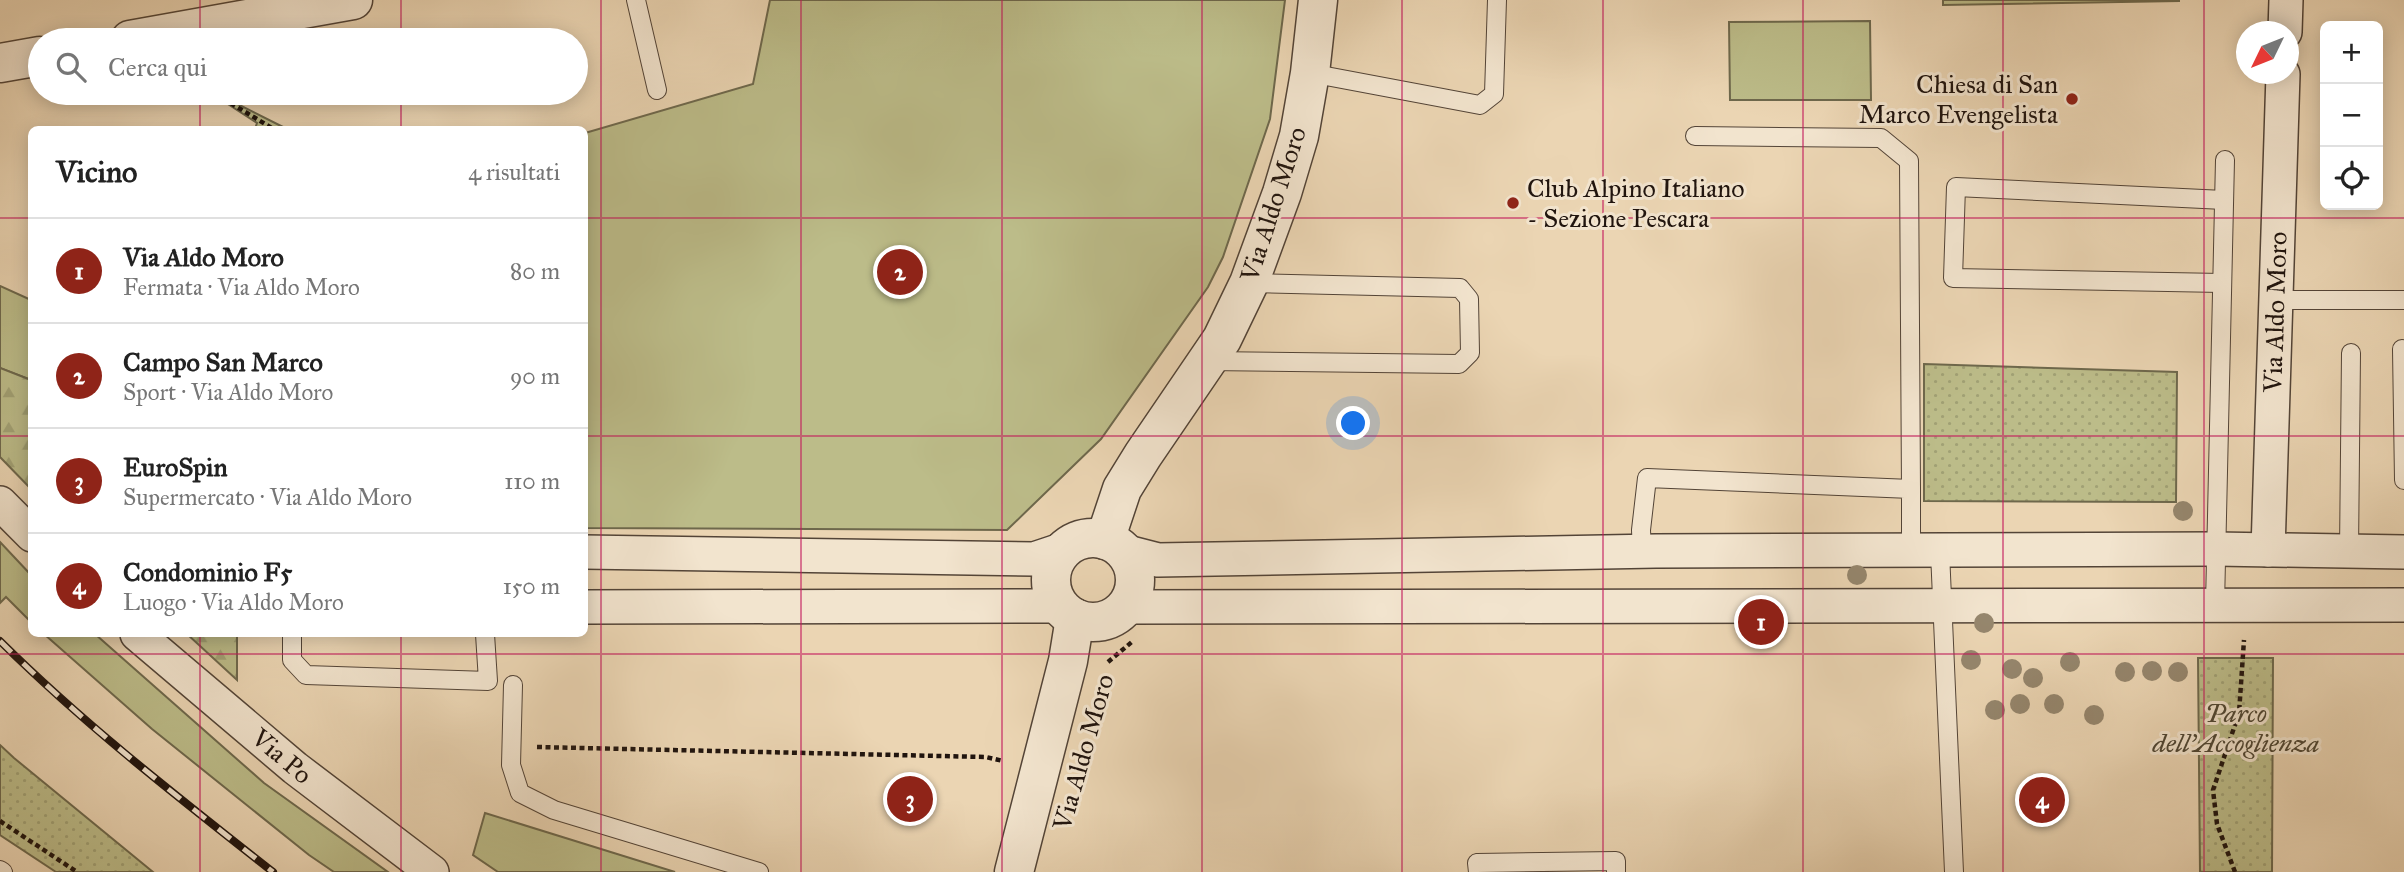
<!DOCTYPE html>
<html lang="it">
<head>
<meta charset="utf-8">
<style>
	:root { --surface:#fff; --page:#f2f2f2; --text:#222; --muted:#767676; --line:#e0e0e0; --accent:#8f2418 }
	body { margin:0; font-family:"IM FELL Great Primer",serif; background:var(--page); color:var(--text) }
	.controls { position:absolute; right:21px; top:21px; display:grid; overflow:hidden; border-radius:10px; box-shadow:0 4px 18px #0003 }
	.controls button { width:63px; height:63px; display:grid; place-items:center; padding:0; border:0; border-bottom:2px solid var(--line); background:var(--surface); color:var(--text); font:35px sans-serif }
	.compass { position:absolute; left:2236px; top:21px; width:63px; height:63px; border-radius:50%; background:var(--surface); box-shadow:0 4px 18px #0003; rotate:227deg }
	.you { position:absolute; left:1354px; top:424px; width:24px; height:24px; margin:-18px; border:5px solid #fff; border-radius:50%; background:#1a73e8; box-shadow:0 0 0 10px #1a73e833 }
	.badge { display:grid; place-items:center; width:46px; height:46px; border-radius:50%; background:var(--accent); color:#fff; font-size:23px; font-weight:700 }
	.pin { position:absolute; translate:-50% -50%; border:4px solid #fff; box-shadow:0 2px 7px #0006 }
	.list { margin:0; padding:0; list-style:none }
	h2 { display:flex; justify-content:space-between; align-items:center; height:91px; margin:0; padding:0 28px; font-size:30px }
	h2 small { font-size:23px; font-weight:400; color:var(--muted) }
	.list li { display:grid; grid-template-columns:46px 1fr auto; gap:21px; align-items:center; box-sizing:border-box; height:105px; padding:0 28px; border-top:2px solid var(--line) }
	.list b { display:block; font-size:26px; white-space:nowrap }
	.list p { margin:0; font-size:23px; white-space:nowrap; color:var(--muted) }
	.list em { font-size:23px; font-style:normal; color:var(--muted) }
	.icon { flex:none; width:38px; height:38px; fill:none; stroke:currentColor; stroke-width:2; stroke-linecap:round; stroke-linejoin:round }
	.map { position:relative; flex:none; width:2404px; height:872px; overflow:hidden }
	.search { position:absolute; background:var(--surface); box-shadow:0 4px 18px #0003; left:28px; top:28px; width:560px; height:77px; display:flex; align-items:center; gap:18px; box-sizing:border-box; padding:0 24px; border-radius:38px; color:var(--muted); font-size:26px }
	.panel { position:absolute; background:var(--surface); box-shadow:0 4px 18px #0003; left:28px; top:126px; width:560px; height:511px; border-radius:10px }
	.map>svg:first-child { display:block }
	.green { fill:#bcbc89; stroke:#6e684c; stroke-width:2 }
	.forest { fill:url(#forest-firs); stroke:#6e684c; stroke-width:2 }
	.park { fill:url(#park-dots); stroke:#6e684c; stroke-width:2 }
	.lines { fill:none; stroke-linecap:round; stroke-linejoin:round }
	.service-casing { stroke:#534437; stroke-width:20 }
	.minor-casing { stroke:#534437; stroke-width:36 }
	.tertiary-casing { stroke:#534437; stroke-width:41 }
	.path { stroke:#20140e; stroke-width:4.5; stroke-dasharray:5 3.5; stroke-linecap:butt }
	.service { stroke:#f2e4ce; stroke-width:18 }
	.minor { stroke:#f2e4ce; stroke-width:33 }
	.tertiary { stroke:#f2e4ce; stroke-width:38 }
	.rail-casing { stroke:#20140e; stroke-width:8 }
	.rail { stroke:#f2e4ce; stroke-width:5; stroke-dasharray:16; stroke-linecap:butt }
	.tree { fill:#95866d }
	.grid { fill:none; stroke:#c2185b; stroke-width:2; stroke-opacity:0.55 }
	.poi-dot { fill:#8f2418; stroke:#f2e4ce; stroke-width:2.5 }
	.labels { text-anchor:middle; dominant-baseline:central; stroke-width:6; stroke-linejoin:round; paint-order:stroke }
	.poi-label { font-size:26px; fill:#20140e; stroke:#f2e4ce; text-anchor:end }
	.street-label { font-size:26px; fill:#20140e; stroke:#f2e4ce }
	.park-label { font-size:26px; font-style:italic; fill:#4f4633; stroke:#f2e4ce }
</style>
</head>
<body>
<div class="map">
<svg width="2404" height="872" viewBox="0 0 2404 872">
	<defs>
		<pattern id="forest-firs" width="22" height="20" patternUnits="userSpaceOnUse" patternTransform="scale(1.75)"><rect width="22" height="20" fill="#bcbc89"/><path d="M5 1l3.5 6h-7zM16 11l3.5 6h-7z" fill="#a1a175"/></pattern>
		<pattern id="park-dots" width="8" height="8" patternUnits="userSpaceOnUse" patternTransform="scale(1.75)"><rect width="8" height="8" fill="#bcbc89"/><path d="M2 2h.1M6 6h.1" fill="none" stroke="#a1a175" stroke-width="1.8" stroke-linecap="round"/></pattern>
	</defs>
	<rect width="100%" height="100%" fill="#ebd5b3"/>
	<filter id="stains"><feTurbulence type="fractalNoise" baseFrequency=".00286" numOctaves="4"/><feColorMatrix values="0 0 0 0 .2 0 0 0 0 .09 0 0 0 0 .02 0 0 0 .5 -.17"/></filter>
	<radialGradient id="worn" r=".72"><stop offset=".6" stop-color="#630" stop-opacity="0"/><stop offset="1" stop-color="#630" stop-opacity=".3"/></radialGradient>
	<g class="green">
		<path d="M770,0H1285L1270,119L1223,257L1208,287L1101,439L1007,530L585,528V133L753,84Z"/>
		<path d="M1943,0H2179V1L1943,5Z"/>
		<path d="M1870,21L1871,100H1730L1729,22Z"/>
		<path d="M211,93H216L287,129H255L257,123Z"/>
		<path d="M0,286L31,300V380L0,368Z"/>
		<path d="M0,542L31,575V622L6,597L0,603Z"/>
		<path d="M44,634H95L264,783L388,872H334L309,855L152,729Z"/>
		<path d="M485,813L675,872H498L473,855Z"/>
	</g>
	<g class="forest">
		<path d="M0,368L31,380V489L0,457Z"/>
		<path d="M187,634H237V680Z"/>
	</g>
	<g class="park">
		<path d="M1924,364L2177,372L2176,502L1924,501Z"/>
		<path d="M2198,658H2273L2272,872H2200Z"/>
		<path d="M0,745L14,758L153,872H56L0,835Z"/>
	</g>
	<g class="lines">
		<defs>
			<g id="service">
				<path d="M636,0L657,90"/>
				<path d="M1310,73L1480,105L1494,94L1497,0"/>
				<path d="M1695,136L1881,138L1909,161L1911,489"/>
				<path d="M2222,283L1953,278L1956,187L2224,200"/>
				<path d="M2276,300H2404"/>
				<path d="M2402,349L2404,480"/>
				<path d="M1207,361L1459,364L1470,353L1469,299L1460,288L1249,283"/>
				<path d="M2349,551L2351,353"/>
				<path d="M1642,552L1641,530L1647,478L1911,489V552"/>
				<path d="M1940,552L1954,872"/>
				<path d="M2215,605L2225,160"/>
				<path d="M292,634V660L306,675L488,681L485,634"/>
				<path d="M513,685L511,765L520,793L554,810L759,872"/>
				<path d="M0,870L3,872"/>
				<path d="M1478,872L1477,863L1616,861V872"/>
			</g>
			<g id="minor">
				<path d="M2285,32L2286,0"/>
				<path d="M0,503L32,535"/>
				<path d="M2268,550L2283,74"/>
				<path d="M1123,551L1158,560L1656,551L2216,549L2404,552"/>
				<path d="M584,552L1034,559L1064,549"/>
				<path d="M584,607L1060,606"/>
				<path d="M1125,607L2404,605"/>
				<path d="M137,634L295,768L432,872"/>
			</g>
			<g id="tertiary">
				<path d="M130,40L353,0"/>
				<path d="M0,63L40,56"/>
				<circle cx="1093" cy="580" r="42"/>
				<path d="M1105,540L1122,489L1143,455L1222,339L1249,283L1282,193L1299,136L1310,73L1318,0"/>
				<path d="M1014,872L1068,661L1075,618"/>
			</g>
		</defs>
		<use href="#service" class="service-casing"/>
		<use href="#minor" class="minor-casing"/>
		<use href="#tertiary" class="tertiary-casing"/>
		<g class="path">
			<path d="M218,93L219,96L275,130"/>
			<path d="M1108,662L1133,641"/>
			<path d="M537,747L986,757L1003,761"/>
			<path d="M0,821L77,872"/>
			<path d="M2235,872L2217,824L2213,790L2239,713L2244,640"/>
		</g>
		<use href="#service" class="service"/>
		<use href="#minor" class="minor"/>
		<use href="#tertiary" class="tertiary"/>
		<defs>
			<path id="rail" d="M0,641C85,725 179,798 273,872"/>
		</defs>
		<use href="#rail" class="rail-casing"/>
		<use href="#rail" class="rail"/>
	</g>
	<g class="tree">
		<circle cx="2183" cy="511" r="10"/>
		<circle cx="1857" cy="575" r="10"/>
		<circle cx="1984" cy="623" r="10"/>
		<circle cx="1971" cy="660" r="10"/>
		<circle cx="2070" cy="662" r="10"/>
		<circle cx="2012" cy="669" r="10"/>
		<circle cx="2152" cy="671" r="10"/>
		<circle cx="2125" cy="672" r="10"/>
		<circle cx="2178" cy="672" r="10"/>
		<circle cx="2033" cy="678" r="10"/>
		<circle cx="2020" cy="704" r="10"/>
		<circle cx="2054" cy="704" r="10"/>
		<circle cx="1995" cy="710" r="10"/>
		<circle cx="2094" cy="715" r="10"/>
	</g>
	<path class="grid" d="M200,0V40M401,0V40M601,0V872M801,0V872M1002,0V872M1202,0V872M1402,0V872M1603,0V872M1803,0V872M2003,0V872M2204,0V872M200,93V130M401,93V130M0,218H32M584,218H2404M0,436H32M584,436H2404M200,634V872M401,634V872M0,654H2404"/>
	<g class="poi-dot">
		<circle cx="2072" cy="99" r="7"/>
		<circle cx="1513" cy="203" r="7"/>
	</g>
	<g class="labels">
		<g class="poi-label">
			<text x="2058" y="84">Chiesa di San<tspan x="2058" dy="30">Marco Evengelista</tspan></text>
			<text x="1527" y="188" text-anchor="start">Club Alpino Italiano<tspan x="1527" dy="30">- Sezione Pescara</tspan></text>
		</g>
		<g class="street-label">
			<text transform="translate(1273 204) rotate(-72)">Via Aldo Moro</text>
			<text transform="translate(2275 312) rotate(-88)">Via Aldo Moro</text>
			<text transform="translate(1083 752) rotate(-74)">Via Aldo Moro</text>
			<text transform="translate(282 756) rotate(40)">Via Po</text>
		</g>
		<g class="park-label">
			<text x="2236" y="713">Parco<tspan x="2236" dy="30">dell'Accoglienza</tspan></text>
		</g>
	</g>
	<rect width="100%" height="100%" filter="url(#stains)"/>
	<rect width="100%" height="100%" fill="url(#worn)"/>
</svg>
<div class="controls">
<button>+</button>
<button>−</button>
<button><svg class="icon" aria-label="locate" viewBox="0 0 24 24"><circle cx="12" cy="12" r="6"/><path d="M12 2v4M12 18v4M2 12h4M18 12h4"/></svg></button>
</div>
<svg class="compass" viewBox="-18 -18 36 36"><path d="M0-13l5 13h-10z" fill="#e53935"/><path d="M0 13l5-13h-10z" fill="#767676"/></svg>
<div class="you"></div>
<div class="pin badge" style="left:1761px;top:622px">1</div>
<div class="pin badge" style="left:900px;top:272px">2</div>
<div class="pin badge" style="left:910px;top:799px">3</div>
<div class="pin badge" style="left:2042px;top:800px">4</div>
<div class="search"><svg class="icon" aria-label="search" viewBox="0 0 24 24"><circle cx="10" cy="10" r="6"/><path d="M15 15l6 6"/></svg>Cerca qui</div>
<section class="panel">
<h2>Vicino<small>4 risultati</small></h2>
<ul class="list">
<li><span class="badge">1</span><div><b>Via Aldo Moro</b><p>Fermata · Via Aldo Moro</p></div><em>80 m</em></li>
<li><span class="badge">2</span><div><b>Campo San Marco</b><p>Sport · Via Aldo Moro</p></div><em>90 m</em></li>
<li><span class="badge">3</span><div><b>EuroSpin</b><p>Supermercato · Via Aldo Moro</p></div><em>110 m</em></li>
<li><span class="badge">4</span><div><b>Condominio F5</b><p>Luogo · Via Aldo Moro</p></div><em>150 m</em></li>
</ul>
</section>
</div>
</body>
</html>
